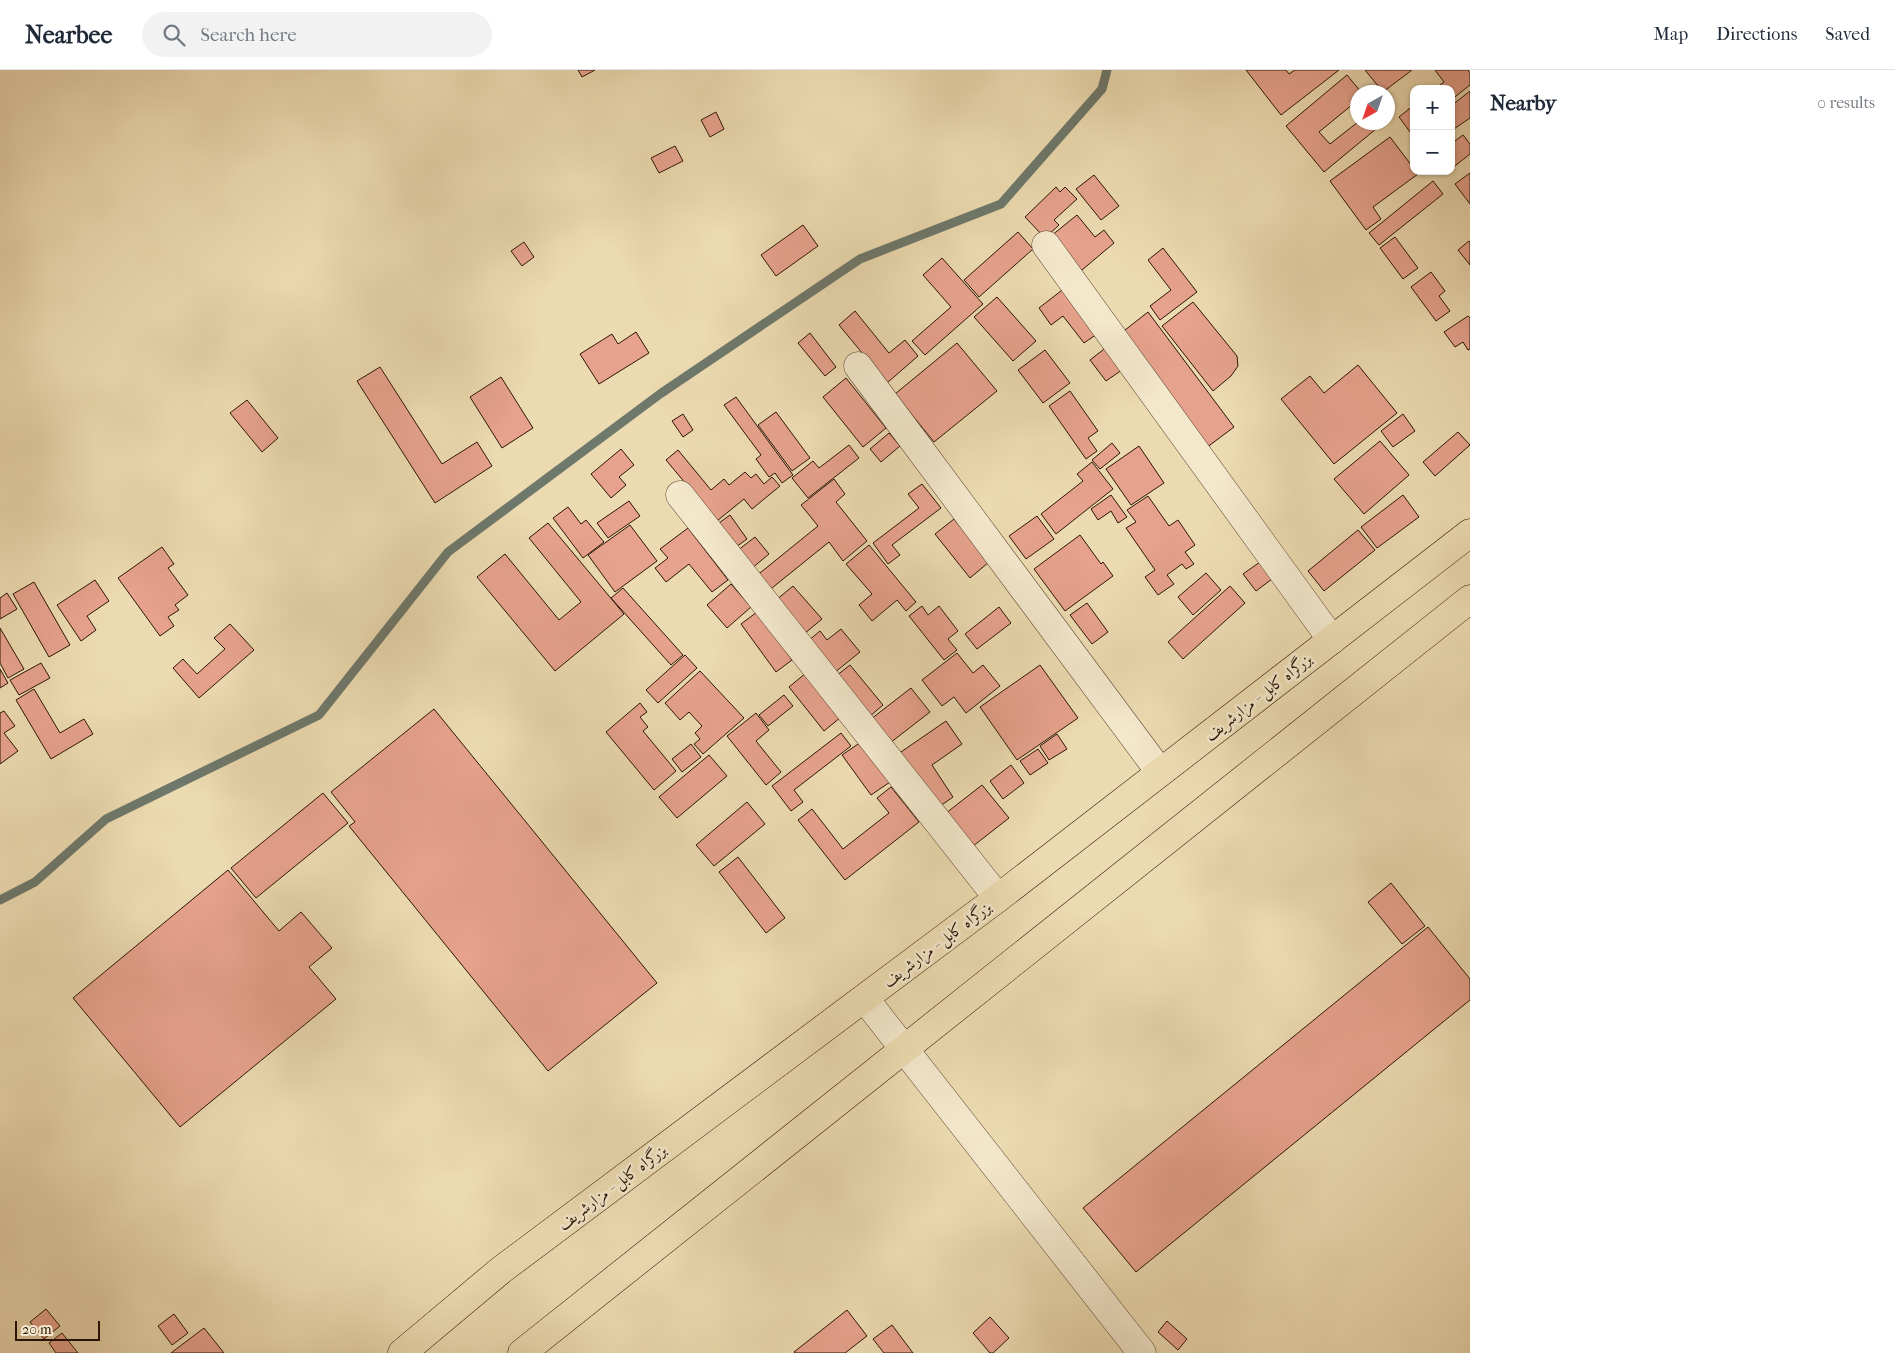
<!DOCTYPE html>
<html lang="en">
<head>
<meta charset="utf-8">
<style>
	:root { --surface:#fff; --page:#f2f2f3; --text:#1f2937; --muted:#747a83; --line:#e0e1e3 }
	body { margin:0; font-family:"IM FELL French Canon",Amiri,serif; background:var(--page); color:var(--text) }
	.controls { position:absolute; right:15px; top:15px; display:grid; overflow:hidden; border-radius:10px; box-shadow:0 1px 4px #0004 }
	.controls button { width:45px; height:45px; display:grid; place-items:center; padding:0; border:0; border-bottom:1px solid var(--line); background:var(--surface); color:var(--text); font:25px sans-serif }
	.compass { position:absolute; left:1350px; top:15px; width:45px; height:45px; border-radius:50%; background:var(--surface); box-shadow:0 1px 4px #0004; rotate:220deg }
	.scale { position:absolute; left:15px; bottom:12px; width:85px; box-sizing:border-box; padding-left:5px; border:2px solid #2d1506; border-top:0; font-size:14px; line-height:18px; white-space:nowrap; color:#2d1506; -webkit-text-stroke:4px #f3e7cc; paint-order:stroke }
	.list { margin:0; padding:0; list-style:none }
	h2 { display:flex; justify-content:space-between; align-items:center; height:65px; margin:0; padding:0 20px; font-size:21px }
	h2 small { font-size:16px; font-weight:400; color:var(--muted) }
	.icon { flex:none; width:28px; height:28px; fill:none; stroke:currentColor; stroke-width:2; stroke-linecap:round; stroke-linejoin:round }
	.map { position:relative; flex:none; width:1470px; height:1283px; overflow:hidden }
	header { display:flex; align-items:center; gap:30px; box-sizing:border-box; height:70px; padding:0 25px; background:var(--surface); border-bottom:1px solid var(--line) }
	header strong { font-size:24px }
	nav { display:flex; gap:28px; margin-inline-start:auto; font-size:18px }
	.search { width:350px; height:45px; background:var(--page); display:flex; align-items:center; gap:12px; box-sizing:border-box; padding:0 18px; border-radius:28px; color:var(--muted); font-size:19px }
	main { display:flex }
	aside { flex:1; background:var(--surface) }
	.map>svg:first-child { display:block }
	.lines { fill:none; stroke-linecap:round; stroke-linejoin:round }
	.stream { stroke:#6e786b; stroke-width:9 }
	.building { fill:#e6a28c; stroke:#2d1506 }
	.minor-casing { stroke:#5d4630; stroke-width:29 }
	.highway-casing { stroke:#2d1506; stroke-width:29 }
	.minor { stroke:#f3e7cc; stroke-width:28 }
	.highway { stroke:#ecdab0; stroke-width:28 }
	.labels { text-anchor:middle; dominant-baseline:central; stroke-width:5; stroke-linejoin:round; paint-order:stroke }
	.street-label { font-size:16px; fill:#2d1506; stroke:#f3e7cc }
</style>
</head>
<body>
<header>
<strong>Nearbee</strong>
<div class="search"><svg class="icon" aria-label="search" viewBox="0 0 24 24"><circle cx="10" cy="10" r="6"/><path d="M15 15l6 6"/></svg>Search here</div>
<nav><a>Map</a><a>Directions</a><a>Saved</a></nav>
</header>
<main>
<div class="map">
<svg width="1470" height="1283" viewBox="0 0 1470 1283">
	<rect width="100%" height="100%" fill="#ecdab0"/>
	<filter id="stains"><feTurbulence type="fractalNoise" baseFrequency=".004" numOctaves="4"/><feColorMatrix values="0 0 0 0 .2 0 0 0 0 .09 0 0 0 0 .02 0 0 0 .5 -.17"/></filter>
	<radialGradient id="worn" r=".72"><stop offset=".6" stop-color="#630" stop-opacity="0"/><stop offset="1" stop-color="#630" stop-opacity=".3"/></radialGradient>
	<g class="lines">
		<path class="stream" d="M0,830L35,812L106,749L319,645L448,482L660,324L860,189L1001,134L1102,19L1107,0"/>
	</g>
	<g class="building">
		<path d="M578,0H595L582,7Z"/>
		<path d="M1246,0H1286L1289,4L1295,0H1339L1281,45Z"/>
		<path d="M1365,0H1412L1383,22Z"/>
		<path d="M1435,0H1468L1470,3V15L1451,30V19H1435L1444,12Z"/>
		<path d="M1347,5L1361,22H1358V30L1319,62L1330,74L1358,52L1382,54L1324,102L1286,56Z"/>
		<path d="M1470,21V48L1451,61V36Z"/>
		<path d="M1414,35V59L1410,62L1399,47Z"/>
		<path d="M716,42L724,59L710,67L701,50Z"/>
		<path d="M1463,65L1470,74V84L1451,99V74Z"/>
		<path d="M1390,67L1418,104L1373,137L1381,149L1366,160L1330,111Z"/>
		<path d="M675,76L683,91L659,103L651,88Z"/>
		<path d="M1470,103V134L1455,114Z"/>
		<path d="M1094,105L1119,136L1101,150L1076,119Z"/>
		<path d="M1433,111L1443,124L1379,175L1369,163Z"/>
		<path d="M1056,117L1060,122L1065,117L1077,129L1054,150L1059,155L1045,168L1025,147Z"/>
		<path d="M1077,145L1095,167L1104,160L1114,173L1076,205L1046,170Z"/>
		<path d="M803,155L818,176L776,206L761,185Z"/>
		<path d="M1018,162L1033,179L979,227L964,210Z"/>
		<path d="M1395,167L1418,198L1403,209L1380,178Z"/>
		<path d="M1469,171L1470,172V195L1458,180Z"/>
		<path d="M524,172L534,187L522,196L511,181Z"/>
		<path d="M1163,178L1197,222L1160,250L1150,236L1171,220L1148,190Z"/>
		<path d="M942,188L983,234L925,285L912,271L951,237L923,205Z"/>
		<path d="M1431,202L1445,221L1439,226L1450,241L1436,251L1411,217Z"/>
		<path d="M1066,217L1100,262L1084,273L1063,246L1051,255L1039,238Z"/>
		<path d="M997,227L1036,271L1013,291L974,247Z"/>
		<path d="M1193,232L1237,286L1238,296L1231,306L1213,321L1162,256Z"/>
		<path d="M855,241L889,283L905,270L918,286L887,313L839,255Z"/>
		<path d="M1148,242L1234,357L1206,378L1120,264Z"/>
		<path d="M1468,246L1470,248V279L1468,280L1463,272L1455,277L1444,262Z"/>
		<path d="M636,262L649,283L599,314L580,284L612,264L618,274Z"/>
		<path d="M810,263L836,297L825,306L798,273Z"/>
		<path d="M957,273L997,321L934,372L895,324Z"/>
		<path d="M1112,273L1129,295L1106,311L1090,290Z"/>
		<path d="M1045,280L1070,313L1043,333L1018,300Z"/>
		<path d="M1358,295L1397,343L1334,394L1281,329L1310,306L1324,323Z"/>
		<path d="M380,297L442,394L477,372L492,396L435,433L357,311Z"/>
		<path d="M501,307L533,358L502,378L470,327Z"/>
		<path d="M846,308L886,358L863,377L823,327Z"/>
		<path d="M1070,321L1098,361L1088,368L1097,381L1086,389L1049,336Z"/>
		<path d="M736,327L793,405L782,413L775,403L769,407L756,389L761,385L724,335Z"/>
		<path d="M247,330L278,368L262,382L230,343Z"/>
		<path d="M776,342L810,388L792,401L758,355Z"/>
		<path d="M683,344L693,360L683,367L672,351Z"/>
		<path d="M1403,344L1415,361L1393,377L1381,361Z"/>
		<path d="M1458,362L1470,375L1435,406L1423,392Z"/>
		<path d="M889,363L900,376L881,392L870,379Z"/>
		<path d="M1380,371L1409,405L1364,444L1334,409Z"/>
		<path d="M1112,373L1120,383L1100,399L1092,390Z"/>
		<path d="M849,375L859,388L808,428L792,408L813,391L819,398Z"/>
		<path d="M1139,376L1164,413L1131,435L1106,399Z"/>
		<path d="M621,379L634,395L619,407L626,415L611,428L591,404Z"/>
		<path d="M678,380L711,420L724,409L729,415L745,402L751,408L756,404L764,414L772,407L780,416L752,439L744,429L717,451L666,390Z"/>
		<path d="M1092,392L1113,419L1056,464L1041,444L1083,411L1077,404Z"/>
		<path d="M834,409L845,424L836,432L867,471L843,491L829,472L767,522L755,507L818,456L801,435Z"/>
		<path d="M922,414L941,438L892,475L900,485L888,494L873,473L919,438L908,424Z"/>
		<path d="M1111,425L1127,447L1118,453L1111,441L1098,450L1091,439Z"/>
		<path d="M1403,425L1419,447L1377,478L1361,457Z"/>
		<path d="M1148,426L1169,456L1178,450L1195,475L1185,482L1194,494L1186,499L1182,494L1167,505L1174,514L1158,525L1145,507L1155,500L1126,458L1136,452L1127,440Z"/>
		<path d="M629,431L640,446L608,468L597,453Z"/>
		<path d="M568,437L581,454L586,450L604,472L583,488L553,448Z"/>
		<path d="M730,445L747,469L736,477L719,453Z"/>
		<path d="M1037,446L1054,469L1026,489L1009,466Z"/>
		<path d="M954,449L989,492L970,508L935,464Z"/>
		<path d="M548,453L624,544L555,601L477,507L505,484L559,550L581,532L529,468Z"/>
		<path d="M630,455L657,491L615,522L588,485Z"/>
		<path d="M688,458L728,510L712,522L689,494L666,512L655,498L668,488L660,479Z"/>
		<path d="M1358,460L1375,480L1324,521L1308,501Z"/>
		<path d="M1080,465L1101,494L1103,492L1113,506L1065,541L1034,499Z"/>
		<path d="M755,467L769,484L751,499L737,481Z"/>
		<path d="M869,475L916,532L906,541L897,530L872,551L859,535L872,524L846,494Z"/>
		<path d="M162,477L174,494L168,498L188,525L175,535L179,540L168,547L174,556L160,566L118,508Z"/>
		<path d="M1267,487L1280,503L1256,521L1243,504Z"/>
		<path d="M1206,503L1221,520L1193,545L1178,527Z"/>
		<path d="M95,510L109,531L87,546L96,560L81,571L57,535Z"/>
		<path d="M34,512L70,575L49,587L13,524Z"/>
		<path d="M731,514L751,537L727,558L707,535Z"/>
		<path d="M793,516L822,549L804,564L775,531Z"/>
		<path d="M1230,516L1245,533L1183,589L1168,572Z"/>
		<path d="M623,518L683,585L671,595L611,528Z"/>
		<path d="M7,523L17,539L0,549V528Z"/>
		<path d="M1087,533L1108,562L1092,574L1070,545Z"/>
		<path d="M922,536L928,545L939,536L958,561L948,569L957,580L944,590L909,546Z"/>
		<path d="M999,537L1011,553L977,579L965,564Z"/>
		<path d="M757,542L792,590L776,602L741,554Z"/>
		<path d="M230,554L254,580L199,628L173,598L183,589L197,604L225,579L214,568Z"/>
		<path d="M0,558L24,599L8,608L0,593Z"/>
		<path d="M841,559L860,582L834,603L808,571L820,561L827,570Z"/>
		<path d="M957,583L973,603L983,595L1000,616L966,643L954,627L942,636L922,610Z"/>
		<path d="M685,585L697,598L658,633L646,620Z"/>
		<path d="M41,593L50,608L19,625L10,610Z"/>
		<path d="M850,595L883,635L869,647L836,606Z"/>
		<path d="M1040,595L1078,648L1017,690L980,637Z"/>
		<path d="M0,599L8,613L0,618Z"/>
		<path d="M700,601L744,648L703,684L694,674L700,669L695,663L702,656L689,642L680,650L665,633Z"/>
		<path d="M806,603L841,647L824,661L789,617Z"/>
		<path d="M911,618L930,642L890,673L871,649Z"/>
		<path d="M34,619L60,663L84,649L93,664L51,689L16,630Z"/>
		<path d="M784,625L793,636L768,656L759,645Z"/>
		<path d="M640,633L647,642L640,647L648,657L643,661L676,701L654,720L606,662Z"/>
		<path d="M434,639L657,913L548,1001L349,756L355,752L331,722Z"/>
		<path d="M4,641L15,656L4,663L18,681L0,694V643Z"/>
		<path d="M756,643L769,660L756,671L781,702L766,715L727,666Z"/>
		<path d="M946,651L962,674L932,695L953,727L936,739L898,684Z"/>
		<path d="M841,663L851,676L794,720L803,732L791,741L772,716Z"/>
		<path d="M1057,664L1067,679L1049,690L1040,676Z"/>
		<path d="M861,672L890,712L871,725L842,685Z"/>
		<path d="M691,674L701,687L682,702L672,689Z"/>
		<path d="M1038,679L1048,693L1030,705L1020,691Z"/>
		<path d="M709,685L727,706L677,748L659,727Z"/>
		<path d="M1011,695L1024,713L1003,729L990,711Z"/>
		<path d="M982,715L1009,748L968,780L941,747Z"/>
		<path d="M891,717L919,752L845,810L798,750L812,739L843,779L889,743L877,728Z"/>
		<path d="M323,723L348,753L256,828L231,798Z"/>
		<path d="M747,732L765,754L714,796L696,775Z"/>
		<path d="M738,787L785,848L766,863L719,802Z"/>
		<path d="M228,800L279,861L301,842L332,878L309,897L336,929L180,1057L73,928Z"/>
		<path d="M1391,813L1425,856L1402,874L1368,832Z"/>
		<path d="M1428,857L1470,909V930L1136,1202L1083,1138Z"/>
		<path d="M46,1239L60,1256L44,1269L30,1252Z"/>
		<path d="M847,1240L867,1266L845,1283H795L794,1282Z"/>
		<path d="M174,1244L188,1263L172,1275L158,1256Z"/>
		<path d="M990,1247L1009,1268L993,1283H990L973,1263Z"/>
		<path d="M1167,1251L1187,1269L1178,1280L1158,1262Z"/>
		<path d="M892,1255L913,1283H884L873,1269Z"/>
		<path d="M204,1258L224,1283H171Z"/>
		<path d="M62,1263L78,1283H56L49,1273Z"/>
	</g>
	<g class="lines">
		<defs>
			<g id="minor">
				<path d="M1046,175L1332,570"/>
				<path d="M858,296L1160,702"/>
				<path d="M680,425L998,828"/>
				<path d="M865,929L1142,1283"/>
			</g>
			<g id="highway">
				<path d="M402,1283L501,1200L998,828L1470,463"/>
				<path d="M522,1283L1470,529"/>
			</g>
		</defs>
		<use href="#minor" class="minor-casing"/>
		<use href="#highway" class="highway-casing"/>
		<use href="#minor" class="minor"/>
		<use href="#highway" class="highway"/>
	</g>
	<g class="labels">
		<g class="street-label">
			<text transform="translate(1258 627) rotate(-38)">بزرگراه کابل - مزارشریف</text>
			<text transform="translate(937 874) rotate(-37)">بزرگراه کابل - مزارشریف</text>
			<text transform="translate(612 1117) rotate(-37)">بزرگراه کابل - مزارشریف</text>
		</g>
	</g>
	<rect width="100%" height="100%" filter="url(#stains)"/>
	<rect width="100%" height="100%" fill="url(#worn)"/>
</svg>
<div class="controls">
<button>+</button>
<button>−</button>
</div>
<svg class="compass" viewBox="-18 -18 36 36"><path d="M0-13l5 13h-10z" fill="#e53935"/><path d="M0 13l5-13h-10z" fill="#747a83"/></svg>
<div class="scale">20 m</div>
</div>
<aside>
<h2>Nearby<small>0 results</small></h2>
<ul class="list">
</ul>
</aside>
</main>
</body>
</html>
